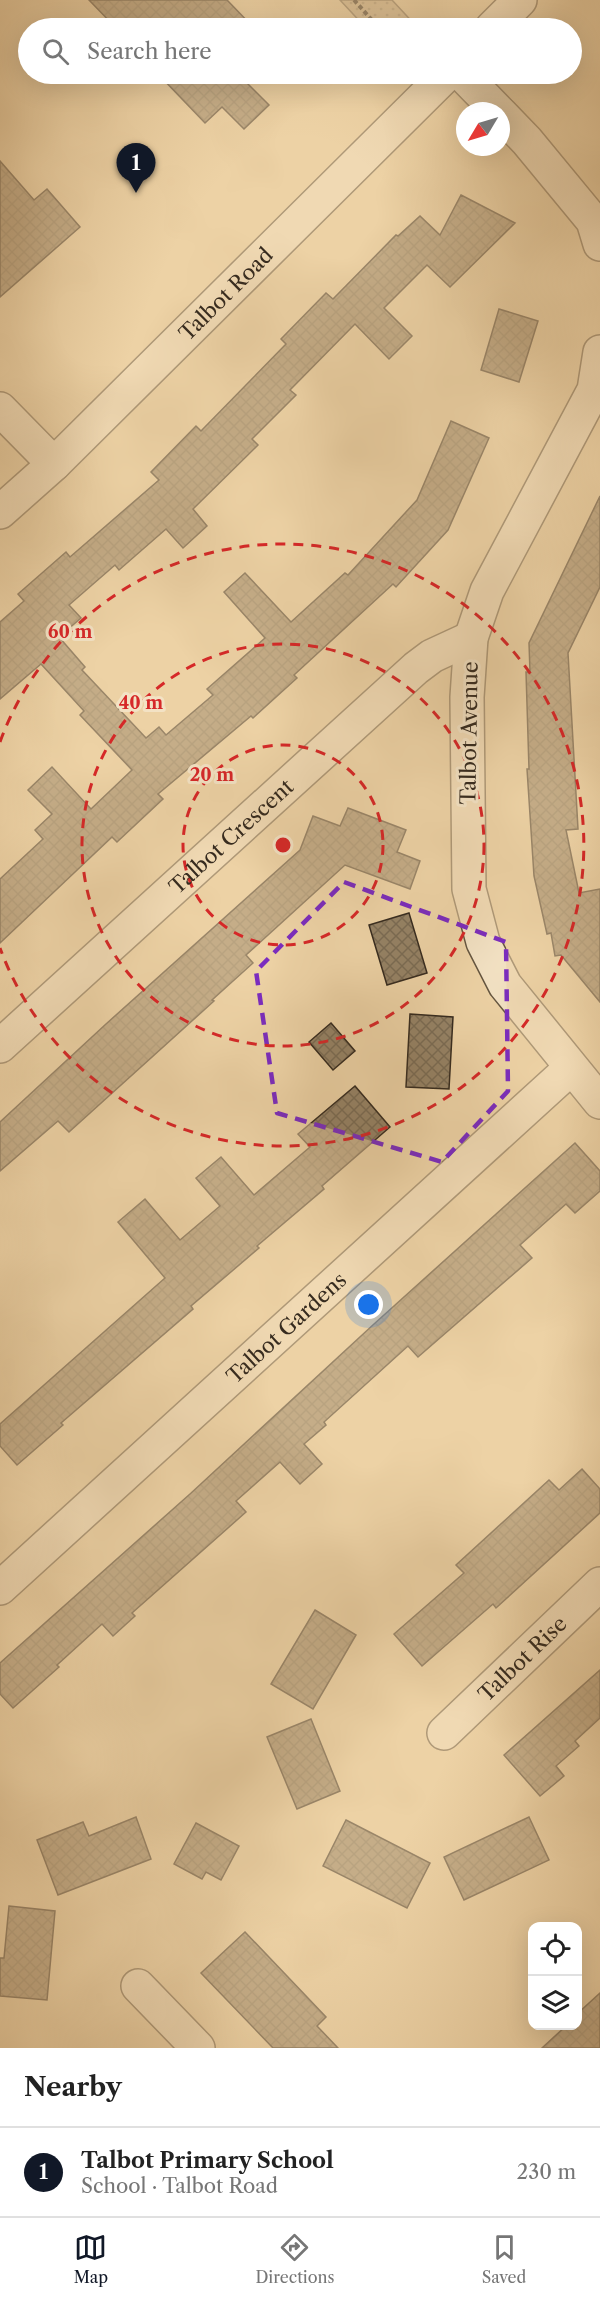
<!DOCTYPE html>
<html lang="en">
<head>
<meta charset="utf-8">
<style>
	:root { --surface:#fff; --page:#f6f6f6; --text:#222; --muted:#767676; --line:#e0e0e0; --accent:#111827 }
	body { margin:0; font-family:"Libre Caslon Text",serif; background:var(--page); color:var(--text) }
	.controls { position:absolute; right:18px; bottom:18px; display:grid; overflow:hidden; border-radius:12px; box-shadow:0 6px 24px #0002 }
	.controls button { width:54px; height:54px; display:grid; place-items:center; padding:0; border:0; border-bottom:2px solid var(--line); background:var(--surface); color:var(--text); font:30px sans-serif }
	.compass { position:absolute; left:456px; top:102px; width:54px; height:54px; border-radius:50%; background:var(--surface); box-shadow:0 6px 24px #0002; rotate:232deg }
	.you { position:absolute; left:369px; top:1305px; width:21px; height:21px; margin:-15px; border:4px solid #fff; border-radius:50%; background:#1a73e8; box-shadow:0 0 0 9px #1a73e833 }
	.badge { display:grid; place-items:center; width:39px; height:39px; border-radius:50%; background:var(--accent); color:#fff; font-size:20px; font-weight:700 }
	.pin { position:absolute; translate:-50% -50px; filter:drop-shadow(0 2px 3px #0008) }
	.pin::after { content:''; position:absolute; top:32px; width:21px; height:18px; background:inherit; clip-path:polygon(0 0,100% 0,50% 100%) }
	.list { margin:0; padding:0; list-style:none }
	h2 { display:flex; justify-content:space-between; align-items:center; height:78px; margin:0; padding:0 24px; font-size:26px }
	h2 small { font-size:20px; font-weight:400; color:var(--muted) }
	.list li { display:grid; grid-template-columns:39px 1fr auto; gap:18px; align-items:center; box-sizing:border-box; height:90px; padding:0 24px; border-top:2px solid var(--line) }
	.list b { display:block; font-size:22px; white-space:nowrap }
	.list p { margin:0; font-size:20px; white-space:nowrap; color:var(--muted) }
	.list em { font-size:20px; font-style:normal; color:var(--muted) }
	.icon { flex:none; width:33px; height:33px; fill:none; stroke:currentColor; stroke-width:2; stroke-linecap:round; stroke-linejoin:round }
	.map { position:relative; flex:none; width:600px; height:2048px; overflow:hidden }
	.search { position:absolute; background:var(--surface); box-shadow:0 6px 24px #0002; left:18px; right:18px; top:18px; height:66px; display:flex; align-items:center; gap:15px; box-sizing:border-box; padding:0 21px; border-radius:33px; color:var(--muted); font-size:22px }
	.sheet { height:168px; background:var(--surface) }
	nav { display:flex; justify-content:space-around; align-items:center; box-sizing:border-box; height:84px; border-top:2px solid var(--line); background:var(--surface); font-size:16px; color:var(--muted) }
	nav a { display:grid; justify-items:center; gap:3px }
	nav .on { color:var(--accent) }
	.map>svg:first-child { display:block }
	.grass { fill:url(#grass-dots); stroke:#827056; stroke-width:1.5 }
	.building { fill:url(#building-cross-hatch); stroke:#362b1f; stroke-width:1.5 }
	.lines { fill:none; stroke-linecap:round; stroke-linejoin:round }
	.minor-casing { stroke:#645540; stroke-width:36 }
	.path { stroke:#362b1f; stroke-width:4; stroke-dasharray:4.5 3; stroke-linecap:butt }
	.minor { stroke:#f3e2c4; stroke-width:33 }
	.marked { fill:none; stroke:#7b2cbf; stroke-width:4.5; stroke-dasharray:12 8; stroke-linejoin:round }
	.ring { fill:none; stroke:#d62828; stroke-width:3; stroke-dasharray:10 8 }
	.labels { text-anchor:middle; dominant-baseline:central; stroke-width:6; stroke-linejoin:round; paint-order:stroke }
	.street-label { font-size:21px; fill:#362b1f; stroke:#f3e2c4 }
	.centre { fill:#d62828; stroke:#f3e2c4; stroke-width:3 }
	.ring-label { font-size:18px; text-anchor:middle; font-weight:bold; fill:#d62828; stroke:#f3e2c4; stroke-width:6; stroke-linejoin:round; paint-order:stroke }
</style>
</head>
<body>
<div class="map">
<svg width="600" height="2048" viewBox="0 0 600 2048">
	<defs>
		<pattern id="grass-dots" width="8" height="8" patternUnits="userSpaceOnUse" patternTransform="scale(1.5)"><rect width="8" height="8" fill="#ceb68e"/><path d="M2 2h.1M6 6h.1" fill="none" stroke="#a89473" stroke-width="1.8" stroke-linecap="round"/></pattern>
		<pattern id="building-cross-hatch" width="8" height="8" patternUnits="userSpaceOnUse" patternTransform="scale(1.5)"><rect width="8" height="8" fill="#958265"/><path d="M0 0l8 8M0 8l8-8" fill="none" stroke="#7a6b53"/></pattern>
	</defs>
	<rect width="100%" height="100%" fill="#edd2a5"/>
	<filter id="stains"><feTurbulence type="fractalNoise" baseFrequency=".00333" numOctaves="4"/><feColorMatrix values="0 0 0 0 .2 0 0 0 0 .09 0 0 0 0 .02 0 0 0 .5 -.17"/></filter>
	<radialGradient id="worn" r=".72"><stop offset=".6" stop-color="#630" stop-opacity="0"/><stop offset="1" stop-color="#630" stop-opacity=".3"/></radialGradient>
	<path class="grass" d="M340,0H392L418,28H366Z"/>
	<g class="building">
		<path d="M89,0H227L254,28H116Z"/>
		<path d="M158,74H259L248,84L269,105L244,129L222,107L205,123Z"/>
		<path d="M0,161L34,200L47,189L80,227L0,297Z"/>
		<path d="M461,195L515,223L450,287L427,265L384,308L412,336L389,359L355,324L290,390L296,395L252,439L258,445L193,509L207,526L183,548L166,529L119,570L115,565L69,605L81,618L59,637L85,667L82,670L146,738L159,727L166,735L213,695L207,689L265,638L224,592L245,573L291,622L345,573L348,575L417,500L451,421L489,438L448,530L396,587L393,584L294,675L297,678L253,718L251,716L158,794L163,799L117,842L112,837L0,943V879L43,839L35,830L52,814L28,790L52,767L91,809L132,770L80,715L84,711L41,664L0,699V622L24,601L18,594L66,552L70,557L159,480L151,472L196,426L201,431L286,344L281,339L326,293L333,299L396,235L398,236L420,216L440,235Z"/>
		<path d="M499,309L538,321L519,382L481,370Z"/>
		<path d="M600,496V587L568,653L578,829L566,830L579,893L600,889V1002L561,955L555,956L551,933L547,934L534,876L527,769H529L526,672H530L529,643Z"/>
		<path d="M348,808L406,830L397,852L420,861L410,889L345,865L246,955L253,963L212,1000L214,1001L69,1132L58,1121L0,1171V1122L106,1024L300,850L313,816L340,826Z"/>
		<path d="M409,913L427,973L387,985L369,925Z"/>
		<path d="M410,1014L453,1017L449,1089L406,1087Z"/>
		<path d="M331,1023L355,1051L333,1070L309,1042Z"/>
		<path d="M355,1086L390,1127L322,1186L324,1189L257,1246L259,1248L191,1306L193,1309L61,1423L63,1425L17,1465L0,1446V1424L165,1278L118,1222L145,1199L180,1240L220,1206L196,1178L221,1157L254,1195L310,1147L298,1134Z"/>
		<path d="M575,1143L600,1171V1191L575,1213L566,1204L520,1245L532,1258L418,1357L408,1346L324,1422L326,1425L304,1444L322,1464L300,1484L280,1462L236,1501L246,1512L132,1613L135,1616L113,1636L102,1624L57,1665L59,1667L13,1708L0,1694V1663L190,1494L374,1324Z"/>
		<path d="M582,1469L600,1489V1513L496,1608L493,1604L422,1666L394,1634L464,1573L456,1565L549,1480L559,1490Z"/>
		<path d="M315,1610L356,1635L313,1709L271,1684Z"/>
		<path d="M600,1670V1718L575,1741L579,1746L556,1766L564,1776L540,1796L504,1755Z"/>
		<path d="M311,1719L340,1791L297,1809L267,1737Z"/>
		<path d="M136,1817L151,1859L58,1895L37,1840L83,1822L89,1836Z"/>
		<path d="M529,1817L549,1860L464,1900L444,1857Z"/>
		<path d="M346,1820L430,1863L407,1908L323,1866Z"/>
		<path d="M196,1823L239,1846L221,1880L206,1872L202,1879L174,1864Z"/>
		<path d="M9,1906L55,1911L47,2000L0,1996V1958H4Z"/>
		<path d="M245,1932L326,2017L317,2026L338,2048H273L201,1973Z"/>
		<path d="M600,1993V2048H542L567,2025H578V2013Z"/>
	</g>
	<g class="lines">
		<defs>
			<g id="minor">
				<path d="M492,28L520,0"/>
				<path d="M462,74L498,111"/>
				<path d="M501,114L527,141L593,221L600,244"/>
				<path d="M600,352L594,390L487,591L471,638L467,697L469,889L483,942L505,985L600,1102"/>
				<path d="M0,409L54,464"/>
				<path id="s1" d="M0,512L54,464L447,74"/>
				<path id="s2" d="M0,1046L416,668L432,656L471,638"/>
				<path id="s3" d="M0,1588L571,1068"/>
				<path id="s4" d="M444,1733L600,1584"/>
				<path d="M138,1986L198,2048"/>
			</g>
		</defs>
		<use href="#minor" class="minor-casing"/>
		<path class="path" d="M354,0L379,28"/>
		<use href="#minor" class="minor"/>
	</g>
	<path d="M0 0H600V2048H0ZM344,882L506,942L508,1091L442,1162L277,1113L256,971Z" fill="#edd2a5" fill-opacity=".55" fill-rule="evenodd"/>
	<path class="marked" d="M344,882L506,942L508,1091L442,1162L277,1113L256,971Z"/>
	<g class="ring">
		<circle cx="283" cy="845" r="100"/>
		<circle cx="283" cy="845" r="201"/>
		<path d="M0 742A301 301 0 1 1 0 948"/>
	</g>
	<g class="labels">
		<g class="street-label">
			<text stroke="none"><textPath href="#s1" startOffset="314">Talbot Road</textPath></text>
			<text transform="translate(469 733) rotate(-89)">Talbot Avenue</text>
			<text stroke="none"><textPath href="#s2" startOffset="312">Talbot Crescent</textPath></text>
			<text stroke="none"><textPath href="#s3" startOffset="387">Talbot Gardens</textPath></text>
			<text stroke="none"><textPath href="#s4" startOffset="108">Talbot Rise</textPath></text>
		</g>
	</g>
	<circle cx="283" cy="845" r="9" class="centre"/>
	<g class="ring-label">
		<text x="70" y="638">60 m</text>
		<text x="141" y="709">40 m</text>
		<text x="212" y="781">20 m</text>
	</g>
	<rect width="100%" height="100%" filter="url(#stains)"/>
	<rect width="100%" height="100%" fill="url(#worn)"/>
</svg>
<div class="controls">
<button><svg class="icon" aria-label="locate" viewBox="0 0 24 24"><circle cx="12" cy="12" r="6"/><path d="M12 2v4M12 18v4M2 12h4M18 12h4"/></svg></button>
<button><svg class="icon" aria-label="layers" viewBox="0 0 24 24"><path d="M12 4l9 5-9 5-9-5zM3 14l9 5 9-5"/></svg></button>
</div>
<svg class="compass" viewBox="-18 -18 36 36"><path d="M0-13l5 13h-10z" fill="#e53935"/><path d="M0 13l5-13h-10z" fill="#767676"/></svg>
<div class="you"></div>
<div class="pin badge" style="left:136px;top:193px">1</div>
<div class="search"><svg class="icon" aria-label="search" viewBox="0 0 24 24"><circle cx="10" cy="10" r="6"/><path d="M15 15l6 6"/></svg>Search here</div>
</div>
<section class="sheet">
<h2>Nearby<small></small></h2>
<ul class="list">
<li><span class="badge">1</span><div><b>Talbot Primary School</b><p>School · Talbot Road</p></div><em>230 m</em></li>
</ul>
</section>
<nav>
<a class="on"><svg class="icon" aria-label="map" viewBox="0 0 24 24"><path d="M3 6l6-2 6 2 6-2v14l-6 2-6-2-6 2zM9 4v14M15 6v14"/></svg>Map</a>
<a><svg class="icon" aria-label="directions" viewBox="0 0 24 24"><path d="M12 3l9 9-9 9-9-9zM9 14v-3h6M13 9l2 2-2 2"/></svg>Directions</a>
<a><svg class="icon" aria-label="saved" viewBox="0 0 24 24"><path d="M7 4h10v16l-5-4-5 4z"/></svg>Saved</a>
</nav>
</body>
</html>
